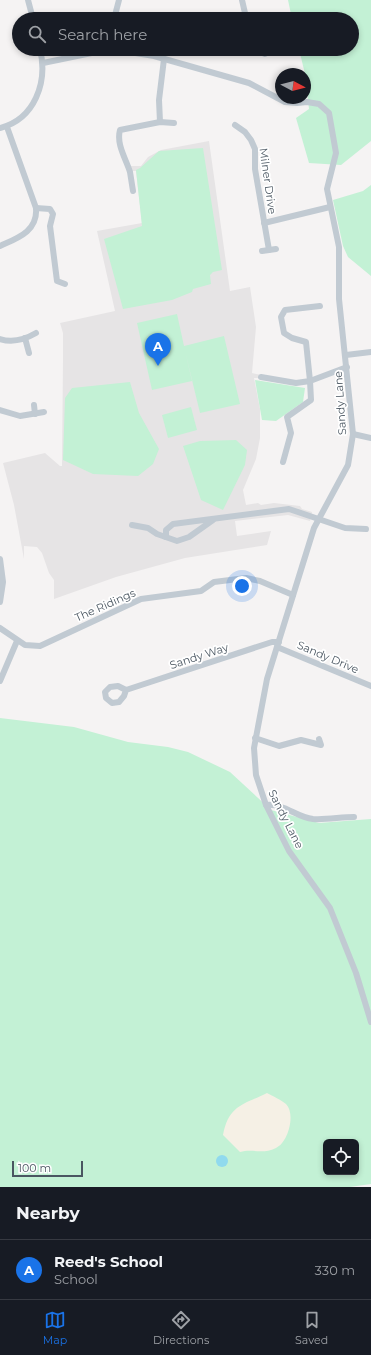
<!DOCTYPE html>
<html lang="en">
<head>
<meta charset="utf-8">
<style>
	:root { --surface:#171b24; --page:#20242c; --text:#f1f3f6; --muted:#9ea1a6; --line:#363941; --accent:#1a73e8 }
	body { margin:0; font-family:Montserrat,sans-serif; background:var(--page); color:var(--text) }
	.controls { position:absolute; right:12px; bottom:12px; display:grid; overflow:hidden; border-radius:6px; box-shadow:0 2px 6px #0003 }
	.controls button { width:36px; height:36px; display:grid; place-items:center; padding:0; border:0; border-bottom:1px solid var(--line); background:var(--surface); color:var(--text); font:20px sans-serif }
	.compass { position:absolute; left:275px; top:68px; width:36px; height:36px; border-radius:50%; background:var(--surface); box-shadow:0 2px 6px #0003; rotate:97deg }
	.scale { position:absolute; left:12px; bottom:10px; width:71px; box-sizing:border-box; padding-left:4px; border:2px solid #4a5661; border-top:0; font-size:11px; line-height:14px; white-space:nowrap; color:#4a5661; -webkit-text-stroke:3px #fff; paint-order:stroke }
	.you { position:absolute; left:242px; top:586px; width:14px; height:14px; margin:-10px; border:3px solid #fff; border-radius:50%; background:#1a73e8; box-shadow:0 0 0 6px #1a73e833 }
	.badge { display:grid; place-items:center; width:26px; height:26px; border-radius:50%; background:var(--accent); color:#fff; font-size:13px; font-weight:700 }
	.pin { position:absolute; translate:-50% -33px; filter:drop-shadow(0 1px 2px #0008) }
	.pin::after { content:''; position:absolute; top:21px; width:14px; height:12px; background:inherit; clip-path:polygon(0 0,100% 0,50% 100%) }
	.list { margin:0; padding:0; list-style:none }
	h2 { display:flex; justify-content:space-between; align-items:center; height:52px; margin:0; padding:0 16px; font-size:17px }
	h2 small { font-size:13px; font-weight:400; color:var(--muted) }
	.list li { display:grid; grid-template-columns:26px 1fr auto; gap:12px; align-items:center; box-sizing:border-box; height:60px; padding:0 16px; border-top:1px solid var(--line) }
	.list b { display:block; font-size:15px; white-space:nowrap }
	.list p { margin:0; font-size:13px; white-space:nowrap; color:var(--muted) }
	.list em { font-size:13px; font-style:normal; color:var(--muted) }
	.icon { flex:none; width:22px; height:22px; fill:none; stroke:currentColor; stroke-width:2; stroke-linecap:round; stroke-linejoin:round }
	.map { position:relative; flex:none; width:371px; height:1187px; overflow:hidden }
	.search { position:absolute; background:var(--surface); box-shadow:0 2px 6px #0003; left:12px; right:12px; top:12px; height:44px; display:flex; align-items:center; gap:10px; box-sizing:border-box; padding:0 14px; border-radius:22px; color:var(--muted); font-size:15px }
	.sheet { height:112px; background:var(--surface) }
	nav { display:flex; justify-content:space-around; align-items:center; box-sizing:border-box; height:56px; border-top:1px solid var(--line); background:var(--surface); font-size:11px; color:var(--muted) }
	nav a { display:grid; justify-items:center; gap:2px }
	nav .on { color:var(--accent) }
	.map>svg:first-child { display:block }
	.education { fill:#e6e4e5 }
	.green { fill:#c3f1d5; fill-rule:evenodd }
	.sand { fill:#f5f0e5 }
	.water { fill:#90daee }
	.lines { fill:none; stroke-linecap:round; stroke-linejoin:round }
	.minor { stroke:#c1cad2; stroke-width:6 }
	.labels { text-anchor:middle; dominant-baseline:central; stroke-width:3.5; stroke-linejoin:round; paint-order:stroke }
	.street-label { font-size:11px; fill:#4a5661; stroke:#fff }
</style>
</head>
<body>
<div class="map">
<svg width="371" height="1187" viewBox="0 0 371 1187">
	<rect width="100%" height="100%" fill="#f5f3f3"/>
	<path class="education" d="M209,141L230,291L250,287L256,327L252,373L261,375L262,378H254L260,409V438L256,459L243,490L246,505L258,503L261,505L274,503L300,506L302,509L312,512L310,521L288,515L235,521L237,536L271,531L267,545L185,558L116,577L54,599V580L49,573L42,553L37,547L24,546V559L14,505L3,463L45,453L60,466H62L63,359V333L60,323L115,311L97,231L142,223L136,171H132L130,166H141L148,157L161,150Z"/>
	<g class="green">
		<path d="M288,0H371V141L341,165L309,163L296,118L309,109L305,74L299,49H352V19H292Z"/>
		<path d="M203,148L222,270L213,272L210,275L211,284L193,289L192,292L172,300L123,309L104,239L142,226L136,170L140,168L159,151Z"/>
		<path d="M371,185V276L348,257L343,246L333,200L363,191Z"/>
		<path d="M177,314L184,346L224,336L240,404L200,413L185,351L192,381L152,390L137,323Z"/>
		<path d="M255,380L305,388L303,402L276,421L262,420Z"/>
		<path d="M130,382L139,413L159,449L153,464L138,476L93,474L63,460L65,398L72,388Z"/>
		<path d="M191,407L197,430L168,438L162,415Z"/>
		<path d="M236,440L247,450L245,465L223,510L201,500L183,446L200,441Z"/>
		<path d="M0,718L74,727L128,742L168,747L188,752L230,772L271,810L319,823L371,819V1184L350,1187H0ZM326,1142H356V1172H326Z"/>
	</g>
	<path class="sand" d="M267,1093C273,1096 281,1100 286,1104C296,1114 288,1143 276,1148C261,1155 253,1148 240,1152L223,1135C229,1105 243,1105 267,1093Z"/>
	<circle class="water" cx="222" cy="1161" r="6"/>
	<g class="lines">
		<g class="minor">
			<path d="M28,0L33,19"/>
			<path d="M242,0L245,13L249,19"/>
			<path d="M114,19L119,0"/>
			<path d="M259,49L260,52L265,54L273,49"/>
			<path d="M43,63L111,49L154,56L249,83L285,102L297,103L307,102L319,104L329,113L336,153L327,189L339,247V299L353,434L348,465L314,528L267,679L254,748L256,775L266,805L289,851L330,908L356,973L371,1022"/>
			<path d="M160,122L159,100L164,59"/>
			<path d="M235,125L245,132L251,140L255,149V169L269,250"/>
			<path d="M0,128C35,119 48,82 40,49"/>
			<path d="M133,191C132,185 131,178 130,172C126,159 116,144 120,130L160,122L174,123"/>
			<path d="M36,208L50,209L53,214L50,226L57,281L65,284"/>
			<path d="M264,223L330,207"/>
			<path d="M0,246C18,238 38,231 36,208L7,127"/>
			<path d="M262,251L276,249"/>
			<path d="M25,338L29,353"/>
			<path d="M0,339C13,343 24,340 36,333"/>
			<path d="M346,355L371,352"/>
			<path d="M261,377L296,383L310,381L306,342L292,338L284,333L281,317L285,310L320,306"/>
			<path d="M34,405L35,414"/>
			<path d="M0,410L20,416L44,412"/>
			<path d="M353,434L371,438"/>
			<path d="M283,462L291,433L287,417L311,400L310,381L347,367"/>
			<path d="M132,525L148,528L157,534L177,541L189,537L213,520"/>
			<path d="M166,537V530L173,524L289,509L345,528L366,529"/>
			<path d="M0,559L3,582L0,602"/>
			<path d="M0,628L25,645L40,646L141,599L201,591L214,582L246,578L260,581L293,595"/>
			<path d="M277,647L371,686"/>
			<path d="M0,681L17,641"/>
			<path d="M126,690L118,686L110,687L105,692L106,698L112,703L119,702L124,696L126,690L272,642H279"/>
			<path d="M255,738L279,746L301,740L321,745L319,739"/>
			<path d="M266,805C284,803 296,817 313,819C326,820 341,817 354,817"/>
		</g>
	</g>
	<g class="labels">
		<g class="street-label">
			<text transform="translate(268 181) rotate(82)">Milner Drive</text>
			<text transform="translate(340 403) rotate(-94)">Sandy Lane</text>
			<text transform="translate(105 605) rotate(-24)">The Ridings</text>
			<text transform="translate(199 656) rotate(-18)">Sandy Way</text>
			<text transform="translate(328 657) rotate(23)">Sandy Drive</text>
			<text transform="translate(286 819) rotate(63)">Sandy Lane</text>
		</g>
	</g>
</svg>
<div class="controls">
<button><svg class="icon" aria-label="locate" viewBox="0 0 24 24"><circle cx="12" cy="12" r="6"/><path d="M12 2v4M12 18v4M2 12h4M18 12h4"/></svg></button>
</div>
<svg class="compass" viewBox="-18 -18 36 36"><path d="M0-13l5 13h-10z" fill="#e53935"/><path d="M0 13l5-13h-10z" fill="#9ea1a6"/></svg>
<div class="scale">100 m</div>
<div class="you"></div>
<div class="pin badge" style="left:158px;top:366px">A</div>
<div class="search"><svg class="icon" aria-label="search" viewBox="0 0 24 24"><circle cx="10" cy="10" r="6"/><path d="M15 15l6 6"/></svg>Search here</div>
</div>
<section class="sheet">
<h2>Nearby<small></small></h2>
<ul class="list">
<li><span class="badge">A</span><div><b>Reed's School</b><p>School</p></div><em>330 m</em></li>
</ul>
</section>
<nav>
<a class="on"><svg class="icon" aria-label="map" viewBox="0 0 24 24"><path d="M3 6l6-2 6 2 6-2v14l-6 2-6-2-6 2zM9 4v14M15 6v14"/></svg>Map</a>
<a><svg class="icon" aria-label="directions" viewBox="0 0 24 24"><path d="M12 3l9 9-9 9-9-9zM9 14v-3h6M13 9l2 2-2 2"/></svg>Directions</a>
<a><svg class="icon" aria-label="saved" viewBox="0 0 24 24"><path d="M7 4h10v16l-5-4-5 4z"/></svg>Saved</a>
</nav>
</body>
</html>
